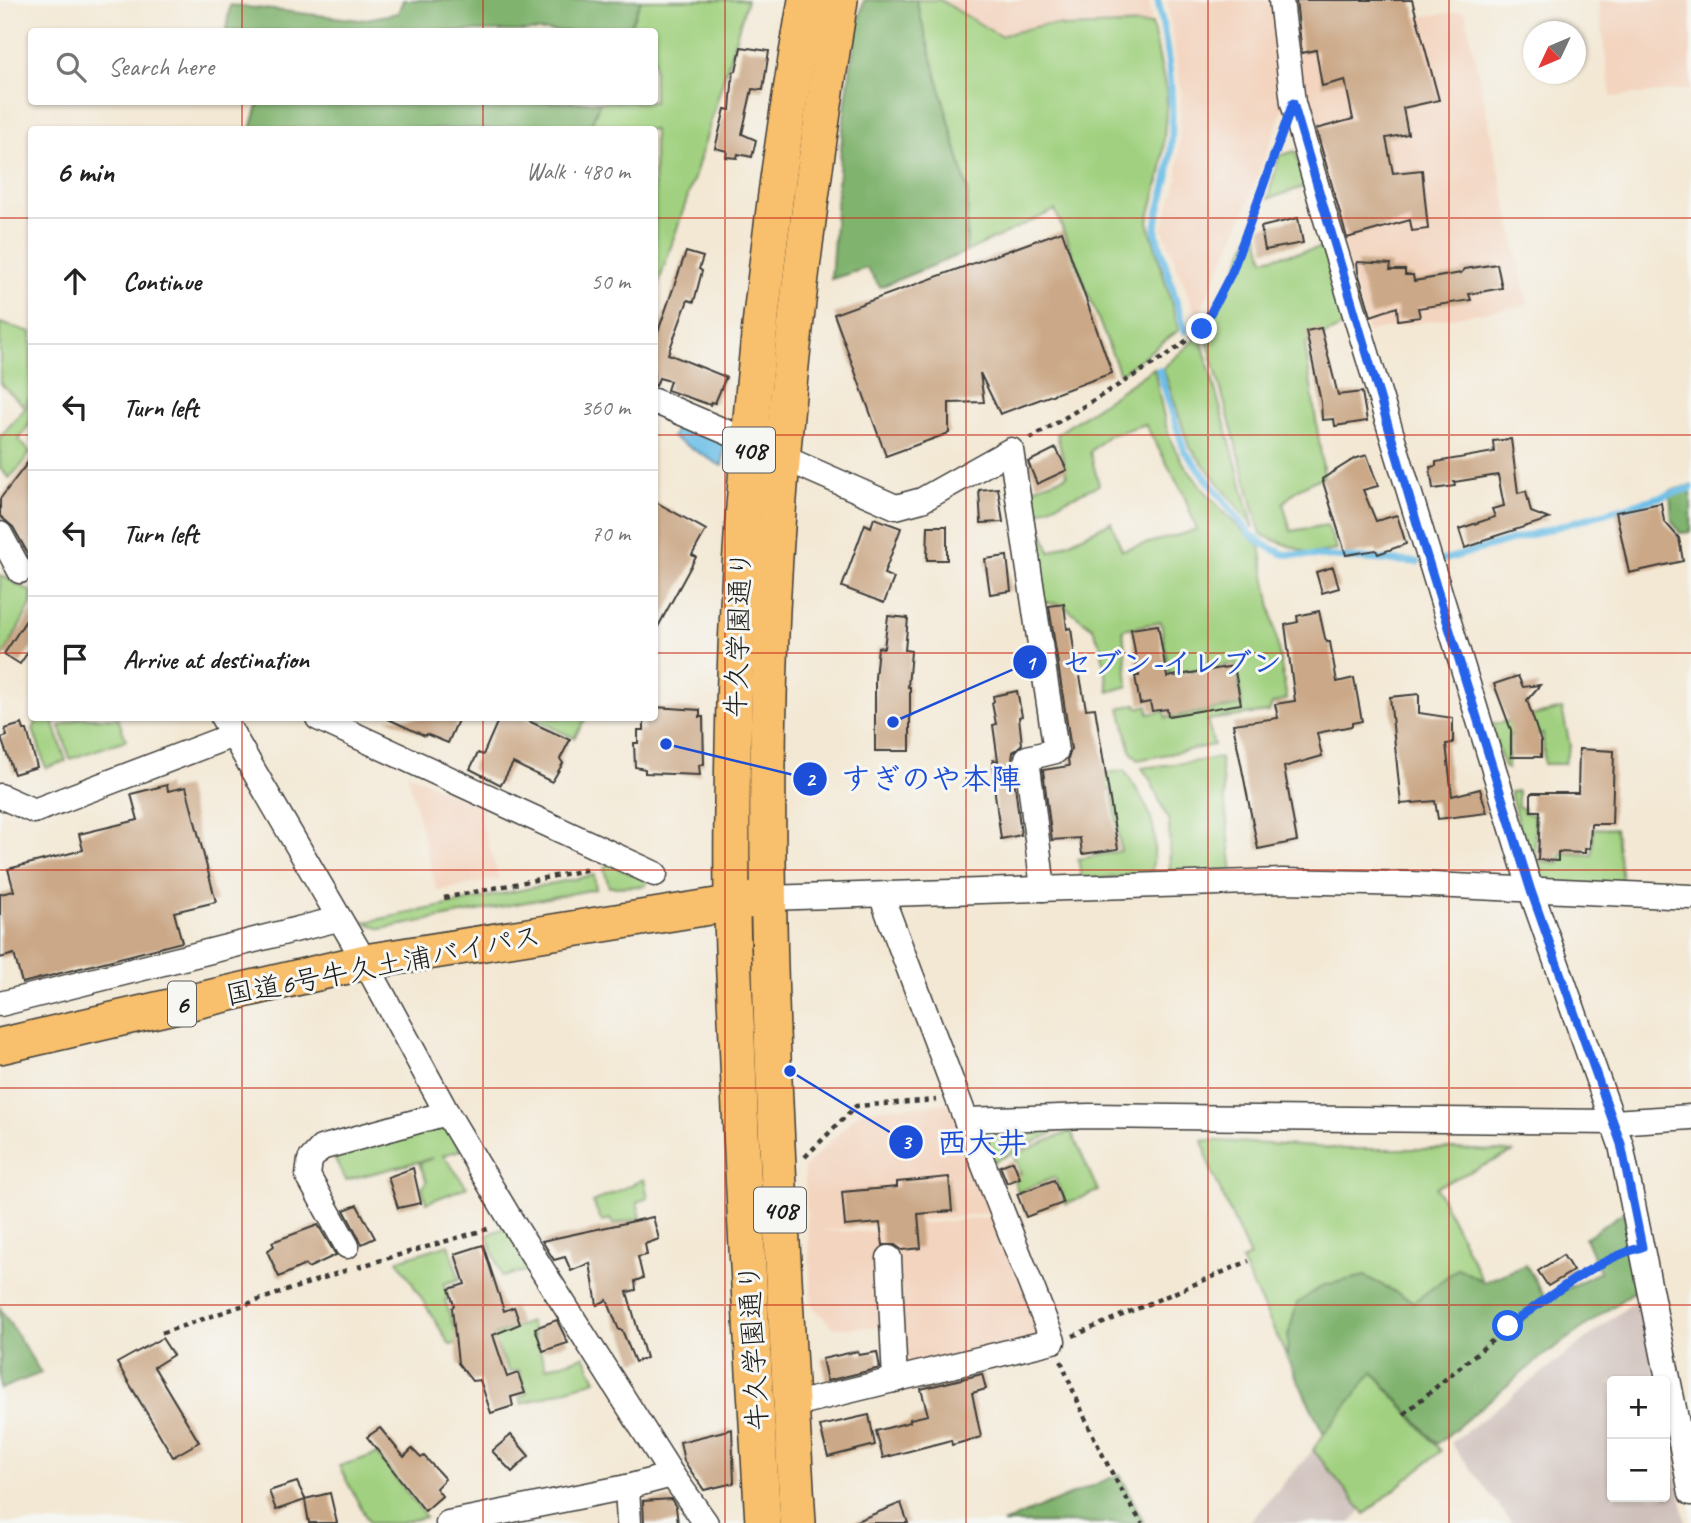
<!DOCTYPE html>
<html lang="en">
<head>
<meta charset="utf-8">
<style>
	:root { --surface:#fff; --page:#f2f2f2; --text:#222; --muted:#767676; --line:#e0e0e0 }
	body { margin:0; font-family:Caveat,"Klee One",sans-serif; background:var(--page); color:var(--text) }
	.controls { position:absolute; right:21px; bottom:21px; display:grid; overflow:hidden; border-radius:7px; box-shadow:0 2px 5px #0004 }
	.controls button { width:63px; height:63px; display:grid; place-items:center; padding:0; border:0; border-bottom:2px solid var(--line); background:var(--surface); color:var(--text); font:35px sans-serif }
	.compass { position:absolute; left:1523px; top:21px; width:63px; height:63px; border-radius:50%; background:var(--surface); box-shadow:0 2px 5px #0004; rotate:226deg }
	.stop { position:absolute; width:21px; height:21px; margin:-16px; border:5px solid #2563eb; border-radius:50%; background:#fff }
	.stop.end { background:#2563eb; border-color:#fff; box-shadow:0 2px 7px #0008 }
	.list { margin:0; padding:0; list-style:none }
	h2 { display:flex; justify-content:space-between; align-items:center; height:91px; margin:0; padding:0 28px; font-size:30px }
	h2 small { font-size:23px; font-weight:400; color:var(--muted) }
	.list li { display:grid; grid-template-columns:46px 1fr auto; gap:21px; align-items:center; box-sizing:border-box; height:126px; padding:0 28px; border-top:2px solid var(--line) }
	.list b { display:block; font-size:26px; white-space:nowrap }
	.list em { font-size:23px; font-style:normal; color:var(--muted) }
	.icon { flex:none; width:38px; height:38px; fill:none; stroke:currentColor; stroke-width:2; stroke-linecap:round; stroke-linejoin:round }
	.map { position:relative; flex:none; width:1691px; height:1523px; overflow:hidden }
	.search { position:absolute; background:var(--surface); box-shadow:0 2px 5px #0004; left:28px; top:28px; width:630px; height:77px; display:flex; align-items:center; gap:18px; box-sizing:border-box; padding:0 24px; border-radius:7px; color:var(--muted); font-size:26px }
	.panel { position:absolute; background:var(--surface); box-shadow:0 2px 5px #0004; left:28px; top:126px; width:630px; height:595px; border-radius:7px }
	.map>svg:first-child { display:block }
	.built { fill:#f3d4bf }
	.industrial { fill:#cfc0bb }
	.green { fill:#a1d180; stroke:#5e764e; stroke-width:2; fill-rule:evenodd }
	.forest { fill:#80b36e; stroke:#4e6845; stroke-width:2 }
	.water { fill:#6abee7; stroke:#436d82; stroke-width:2 }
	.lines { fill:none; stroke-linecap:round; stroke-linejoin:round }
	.stream { stroke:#6abee7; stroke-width:7 }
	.building { fill:#cba887 }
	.minor-casing { stroke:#3c3b38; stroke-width:27 }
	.highway-casing { stroke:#3c3b38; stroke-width:38 }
	.path { stroke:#3c3b38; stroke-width:4.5; stroke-dasharray:5 5; stroke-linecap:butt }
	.minor { stroke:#fff; stroke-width:24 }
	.highway { stroke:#f8bf6c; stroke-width:35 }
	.route { stroke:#2563eb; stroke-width:9 }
	.grid { fill:none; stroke:#c8321e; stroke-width:2; stroke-opacity:0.55 }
	.labels { text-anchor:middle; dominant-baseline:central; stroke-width:6; stroke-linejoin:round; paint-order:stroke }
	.shield { fill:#f6f6f2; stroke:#5d5d5c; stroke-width:2 }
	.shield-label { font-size:26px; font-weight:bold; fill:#1c1c1c }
	.street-label { font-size:28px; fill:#1c1c1c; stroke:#f6f6f2 }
	.leader { fill:none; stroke:#1d4ed8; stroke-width:2.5 }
	.callout-dot { fill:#1d4ed8; stroke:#f6f6f2; stroke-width:2.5 }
	.mark-label { font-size:21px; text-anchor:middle; font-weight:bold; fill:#fff }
	.callout-label { font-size:30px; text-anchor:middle; font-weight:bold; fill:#1d4ed8; stroke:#f6f6f2; stroke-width:6; stroke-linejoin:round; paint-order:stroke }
</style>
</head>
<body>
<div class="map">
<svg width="1691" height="1523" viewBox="0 0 1691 1523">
	<rect width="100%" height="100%" fill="#f6f6f2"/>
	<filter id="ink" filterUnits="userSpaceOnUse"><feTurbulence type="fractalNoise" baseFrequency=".0143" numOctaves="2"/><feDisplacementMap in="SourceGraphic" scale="14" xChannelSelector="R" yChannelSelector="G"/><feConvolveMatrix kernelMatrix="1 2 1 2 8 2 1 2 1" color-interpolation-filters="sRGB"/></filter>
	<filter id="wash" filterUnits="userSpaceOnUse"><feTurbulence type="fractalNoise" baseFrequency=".00686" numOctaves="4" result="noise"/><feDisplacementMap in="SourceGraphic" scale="28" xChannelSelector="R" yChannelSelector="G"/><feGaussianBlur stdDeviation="1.57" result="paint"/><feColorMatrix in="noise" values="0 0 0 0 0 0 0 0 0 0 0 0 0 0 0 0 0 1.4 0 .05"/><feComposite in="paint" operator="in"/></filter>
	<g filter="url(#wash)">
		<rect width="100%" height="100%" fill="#f3e8d4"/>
		<g class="built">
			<path d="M940,0H1149L1152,24L1042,25L1000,36Z"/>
			<path d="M1167,0H1275L1287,98L1237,231L1197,318L1162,228L1178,178L1181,94Z"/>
			<path d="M1598,0H1691V89L1611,97Z"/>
			<path d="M1463,11L1466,16L1528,305L1368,331L1301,97L1295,28L1359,19L1369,24Z"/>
			<path d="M407,773L483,808L481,820L499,879L437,891Z"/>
			<path d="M950,1103L989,1213L819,1231L877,1232V1228L991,1217L1042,1330L1037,1340L913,1368L903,1361L878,1232L881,1266L882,1327L833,1328L812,1306L804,1168L862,1110Z"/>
		</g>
		<g class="industrial">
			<path d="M1640,1297L1657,1381H1612V1497H1665V1417L1686,1523H1512L1451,1443Z"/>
			<path d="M1313,1450L1362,1510L1351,1523H1249Z"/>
		</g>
		<g class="green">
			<path d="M641,0H747L695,175L655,294L654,130H589L600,102H654V32L628,31Z"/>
			<path d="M916,0H940L1000,36L1042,25H1061L1062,27L1152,24L1167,95L1162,169L1148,221L1179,330L1120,374L1055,210L966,252L968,191Z"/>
			<path d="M1295,151L1306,186L1268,199L1279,156Z"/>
			<path d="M1255,223L1264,259L1327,247L1350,323L1305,344L1324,476L1298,489L1283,503L1291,531L1327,525L1337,550L1310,554L1261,535L1205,332L1225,296Z"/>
			<path d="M0,323L31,332V397L23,405L0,383Z"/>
			<path d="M1200,335L1254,528L1189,446L1163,368Z"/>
			<path d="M1154,368C1159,391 1162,416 1170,438C1182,471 1233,524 1260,546L1287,699L1272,704L1269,712L1207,720L1214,745L1138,760L1131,752L1120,708L1136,704L1138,708L1148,705L1149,714L1165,711L1166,718L1242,705L1236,664L1169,674L1161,622L1123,629L1128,686L1109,692L1101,646L1093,628L1061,604L1040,602L1024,491L1067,476L1057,434ZM1145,424L1183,493L1197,530L1122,550L1111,522L1050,552L1036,513L1099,485L1090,452L1107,436Z"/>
			<path d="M31,401V422L19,440L30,452L22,465L9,478L0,468V437Z"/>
			<path d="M0,575L32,592L31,605L0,662Z"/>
			<path d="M1562,709L1570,746L1564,764H1544L1543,734L1509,735L1508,769L1504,767L1491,725Z"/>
			<path d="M39,718H52L66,761L46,768L33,729Z"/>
			<path d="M80,718H118L126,740L70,759L60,726Z"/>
			<path d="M532,718H586L574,738Z"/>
			<path d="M1220,758L1233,874L1170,877L1169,822L1151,781L1142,768Z"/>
			<path d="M1124,770C1150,808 1161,827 1151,874L1082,880L1078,859L1121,851L1112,790L1072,796L1070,780Z"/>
			<path d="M1518,791V807L1524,808L1523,812L1534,815L1536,861L1559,863L1561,853L1592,855L1594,829L1615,828L1623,887L1534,882L1510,792Z"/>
			<path d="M608,863L647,881L646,886L609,887L604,869Z"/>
			<path d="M594,875L596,889L381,929L365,922Z"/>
			<path d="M447,1125L461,1150L443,1155L467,1187L426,1203L422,1187L427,1182L419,1163L433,1158L346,1180L330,1150Z"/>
			<path d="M986,1127L1061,1129L991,1163L982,1136Z"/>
			<path d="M1071,1131L1098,1191L1066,1204L1055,1177L1018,1192L1013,1177L1021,1173L1013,1155Z"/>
			<path d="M1203,1140L1347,1149H1456L1514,1152L1436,1187L1483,1282L1373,1372L1441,1451L1365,1514L1313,1450L1324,1434L1241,1261L1250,1257L1209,1165Z"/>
			<path d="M644,1179L648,1198L637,1202L641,1218L613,1224L610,1219L602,1222L593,1202Z"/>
			<path d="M507,1227L528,1270L502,1277L487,1235Z"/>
			<path d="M449,1244L459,1279L444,1284L448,1297L445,1300L459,1343L450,1345L398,1260Z"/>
			<path d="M530,1322L546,1368L584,1356L596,1380L522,1404L520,1397L527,1394L519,1370L509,1372L497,1346L473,1354L468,1345Z"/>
			<path d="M377,1454L426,1517L398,1523H369L339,1466Z"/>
		</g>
		<g class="forest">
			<path d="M403,0H641L628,31H226L230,5L360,20L398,13Z"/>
			<path d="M864,0H916L968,192L966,252L880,287L867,268L831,279C838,186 842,91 864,0Z"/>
			<path d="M259,102H600L589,129H251Z"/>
			<path d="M1691,485V532L1680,533L1672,521L1670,491Z"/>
			<path d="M1624,1212L1640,1287L1539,1359L1437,1444L1373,1372L1324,1434L1287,1358L1288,1336L1297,1303L1324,1285L1365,1276L1414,1302L1458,1268L1484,1282L1526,1265L1546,1299L1600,1272L1585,1238Z"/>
			<path d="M0,1308L41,1373L0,1389Z"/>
			<path d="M1120,1474L1144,1523H1003Z"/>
		</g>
		<path class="water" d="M680,419L725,438L722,466L672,437Z"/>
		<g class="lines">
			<g class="stream">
				<path d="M1158,0C1170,60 1177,115 1168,176C1165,196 1155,213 1156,233L1185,331"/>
				<path d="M1159,370L1184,450L1250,534L1263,544L1283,554L1417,562"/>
				<path d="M1440,561L1691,488"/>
			</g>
		</g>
		<g id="blocks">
			<g class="building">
				<path d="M1296,0H1412L1439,100L1403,108L1408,134L1386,138L1393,173L1422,170L1428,229L1412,231L1410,220L1347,238L1316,129L1353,119L1345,80L1322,86L1316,50L1302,53Z"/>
				<path d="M741,47L769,51L763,90L752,89L742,134L756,140L752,157L738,154L737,158L726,157L727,151L715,148L725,109L730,110L733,72L736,71Z"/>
				<path d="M1298,218L1303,243L1265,250L1261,227Z"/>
				<path d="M1062,231L1112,373L1000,414L980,373L984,402L949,403V433L886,456L834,314Z"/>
				<path d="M686,252L703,257L699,269L702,271L694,302L688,300L668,354L726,377L715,403L711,402L710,405L667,390L670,381L659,378L656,386L654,385V343Z"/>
				<path d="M1357,262L1391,264L1390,270H1405V275H1413L1414,281L1461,273L1465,269L1497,264L1502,288L1469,294L1471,300L1418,308L1420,317L1398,320L1397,307L1371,316L1358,272Z"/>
				<path d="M1321,328L1338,395L1362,392L1367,421L1335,426L1334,419L1322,420L1321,402L1306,331Z"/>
				<path d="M1511,439L1518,493L1526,491L1531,512L1549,519L1483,540V542L1465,548L1459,529L1495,517L1492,509L1504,506L1498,475L1454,482L1455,486L1433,489L1430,467L1436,466V462L1494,452L1493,441Z"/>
				<path d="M1056,448L1067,470L1037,484L1028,462Z"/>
				<path d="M1367,455L1378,486L1363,490L1376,521L1397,515L1406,544L1378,554L1376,550L1346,555L1322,479L1354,459Z"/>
				<path d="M32,457V561L13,527L0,516V499Z"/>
				<path d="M998,488L1003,522L981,523L979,490Z"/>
				<path d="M654,501L706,530L692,555L696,557L654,634Z"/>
				<path d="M1661,503L1664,521L1679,538L1683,561L1629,573L1616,512Z"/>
				<path d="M874,518L901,528L884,574L894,578L884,603L842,587L865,524L871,527Z"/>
				<path d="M928,526H947V560H927Z"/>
				<path d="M1007,556L1011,591L990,594L985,559Z"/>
				<path d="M1333,567L1339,588L1322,593L1316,572Z"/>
				<path d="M1064,604L1067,629L1071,628L1077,673L1080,676L1086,709L1095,708L1118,849L1082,854L1080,838L1052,840L1043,770L1069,766L1068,759L1071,749L1049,606Z"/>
				<path d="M32,611V646L20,664L4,654Z"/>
				<path d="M1319,611L1325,638L1327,642H1330L1337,682L1354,678L1362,721L1352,723V726L1317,733L1322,756L1284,767L1297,841L1258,849L1233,724L1278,718L1275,704L1295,701L1285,625L1298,622L1297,616Z"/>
				<path d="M888,616L908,618L905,650L911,651L908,687H910V751H875V678L878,647L884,648Z"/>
				<path d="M1158,625L1167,677L1234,666L1241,704L1168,716L1167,709L1152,711L1150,702L1140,704L1135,676H1139L1131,629Z"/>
				<path d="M1518,676L1523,687L1540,685L1527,700L1541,742V757H1511V730L1494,684Z"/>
				<path d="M1017,691L1022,716L1019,717L1022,744L1013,752L1012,760L1021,835L1001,839L995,794L993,760L998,761L993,725L996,724L992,703L994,701L993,696Z"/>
				<path d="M1419,694V713L1453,718V743L1446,744L1452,796L1480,789L1487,813L1438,819L1435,801L1401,804L1390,697Z"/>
				<path d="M654,707L700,710V717H703L704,764L699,765L700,775L645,773V769L635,767L634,743H638V730H644V719L654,718Z"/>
				<path d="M386,718H459L448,743L426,734L425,736Z"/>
				<path d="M499,718H522L570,740L560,759L563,763L552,782L513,763L501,785L470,769L478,753L483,755Z"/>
				<path d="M22,724L24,730H27L37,767L14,774L1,738L7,736L5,729Z"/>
				<path d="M1579,749L1614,751L1612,824H1591L1590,848L1585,849V853L1558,852V861L1538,860L1540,811H1531V793H1578Z"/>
				<path d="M167,785L168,791L186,787L216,902L174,912L182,942L22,983L14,954L0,958V894L14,891L8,869L83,850L79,834L138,820L131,794Z"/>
				<path d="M1013,1161L1020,1178L1007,1183L1000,1166Z"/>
				<path d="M413,1168L421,1203L398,1208L388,1177Z"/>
				<path d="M949,1177L952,1211L918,1214L921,1248L902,1250L895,1245H883L880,1223L845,1226L842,1192L897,1187V1182Z"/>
				<path d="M1054,1180L1063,1203L1026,1217L1017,1194Z"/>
				<path d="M357,1205L375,1238L362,1244L344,1210Z"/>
				<path d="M653,1217L659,1239L645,1244L647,1255L638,1257L643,1278L635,1281L636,1290L627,1292L646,1358L635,1362L622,1330H619L607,1300L597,1305L590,1263L571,1271L565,1257L554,1260L542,1241Z"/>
				<path d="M318,1225L336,1255L308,1268L305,1265L279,1277L267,1251L274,1246L272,1242Z"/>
				<path d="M483,1245L504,1311L514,1307L520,1324L493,1335L507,1377L518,1373L525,1393L511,1397L513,1406L491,1413L480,1380L472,1381L458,1363L452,1308L454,1305L449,1289L465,1284L455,1254Z"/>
				<path d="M1563,1255L1573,1271L1548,1286L1538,1271Z"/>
				<path d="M557,1320L568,1343L543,1351L535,1328Z"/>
				<path d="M162,1338L173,1355L154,1367L199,1442L173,1457L117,1363Z"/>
				<path d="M858,1351L859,1355L877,1352L880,1368L827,1381L822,1359Z"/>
				<path d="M982,1374L986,1389L972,1393L981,1437L952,1445L951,1440L883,1458L876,1431L910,1422V1419L928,1415L921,1389Z"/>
				<path d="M869,1415L875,1445L828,1457L820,1426Z"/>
				<path d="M380,1428L404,1457L412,1449L421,1458L424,1456L445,1479L436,1488L442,1496L425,1511L367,1437Z"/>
				<path d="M732,1429L734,1483L704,1490L684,1461L680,1442Z"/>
				<path d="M511,1435L529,1456L512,1472L492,1451Z"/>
				<path d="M297,1482L305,1499L330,1493L337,1523H309L305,1500L276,1510L269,1491Z"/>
				<path d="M671,1499L676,1507L678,1523H644L643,1501Z"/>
				<path d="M901,1503L908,1523H854V1522Z"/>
			</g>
		</g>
	</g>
	<g filter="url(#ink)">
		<use href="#blocks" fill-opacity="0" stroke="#3c3b38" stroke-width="2"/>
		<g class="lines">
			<defs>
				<g id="minor">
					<path d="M1281,0L1293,103L1325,216L1531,891L1621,1145L1691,1493"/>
					<path d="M654,401L750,442"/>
					<path d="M782,457L896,507L922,500L1011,450L1056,751L1027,758L1043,889"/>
					<path d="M0,534L20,571"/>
					<path d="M223,718L365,962L447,1113L512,1222L672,1475L706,1523"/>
					<path d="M318,718L655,874"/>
					<path d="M0,796L34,811L233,735"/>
					<path d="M768,898L1282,881L1412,884L1691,897"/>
					<path d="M0,1004L338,919"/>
					<path d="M966,1120L1089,1116L1613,1122L1691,1117"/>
					<path d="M347,1246L308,1176L310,1160L321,1148L447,1113"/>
					<path d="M889,1258L895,1380"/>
					<path d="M791,1405L1053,1341L966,1120L881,895"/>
					<path d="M627,1487L629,1523"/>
					<path d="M448,1523L627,1487L672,1475"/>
				</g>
				<g id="highway">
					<path d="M0,1046L365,962L754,900"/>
					<path d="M763,1523C754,1370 744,1216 738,1063C736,1009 732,955 732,902C729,600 754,297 806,0"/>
					<path d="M798,1523C781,1219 758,915 772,610C782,405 808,202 840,0"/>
				</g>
			</defs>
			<use href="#minor" class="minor-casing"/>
			<use href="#highway" class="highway-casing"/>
			<g class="path">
				<path d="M1030,439L1166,356L1202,329L1232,272L1280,141"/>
				<path d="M444,898L590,869"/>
				<path d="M805,1157L856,1106L936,1100"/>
				<path d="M358,1267L491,1228"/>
				<path d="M162,1333L350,1269"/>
				<path d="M1073,1336L1249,1261"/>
				<path d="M1061,1361C1082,1414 1110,1476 1142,1523"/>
				<path d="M1404,1414C1476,1354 1537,1299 1620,1254"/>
			</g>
			<use href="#minor" class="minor"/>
			<use href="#highway" class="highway"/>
		</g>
	</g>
	<g class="lines" filter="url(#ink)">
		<path class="route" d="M1202,329L1232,272L1293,103L1423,544L1531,891L1621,1144L1642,1247C1592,1261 1550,1297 1508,1326"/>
	</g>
	<path class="grid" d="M242,0V32M483,0V32M725,0V1523M966,0V1523M1208,0V1523M1449,0V1523M242,102V130M483,102V130M0,218H32M654,218H1691M0,435H32M654,435H1691M0,653H32M654,653H1691M242,718V1523M483,718V1523M0,870H1691M0,1088H1691M0,1305H1691"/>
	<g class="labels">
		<g class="shield">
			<rect x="723" y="427.5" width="52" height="45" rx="5"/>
			<rect x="168" y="981.5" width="28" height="45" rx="5"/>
			<rect x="754" y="1187.5" width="52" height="45" rx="5"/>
		</g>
		<g class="shield-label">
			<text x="749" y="450">408</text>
			<text x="182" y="1004">6</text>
			<text x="780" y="1210">408</text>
		</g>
		<g class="street-label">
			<text transform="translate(738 634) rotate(-88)">牛久学園通り</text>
			<text transform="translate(383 965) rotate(-11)">国道6号牛久土浦バイパス</text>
			<text transform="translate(753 1347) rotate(-93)">牛久学園通り</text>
		</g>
	</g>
	<path class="leader" d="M893 722L1030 662M666 744L810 779M790 1071L906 1142"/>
	<g class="callout-dot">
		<circle cx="893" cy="722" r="7"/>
		<circle cx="666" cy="744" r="7"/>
		<circle cx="790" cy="1071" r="7"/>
		<circle cx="1030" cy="662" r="18"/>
		<circle cx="810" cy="779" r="18"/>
		<circle cx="906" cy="1142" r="18"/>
	</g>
	<g class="mark-label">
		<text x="1030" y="670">1</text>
		<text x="810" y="786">2</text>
		<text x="906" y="1149">3</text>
	</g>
	<g class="callout-label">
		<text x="1172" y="673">セブン-イレブン</text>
		<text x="931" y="789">すぎのや本陣</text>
		<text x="982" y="1153">西大井</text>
	</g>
</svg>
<div class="controls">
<button>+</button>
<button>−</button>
</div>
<svg class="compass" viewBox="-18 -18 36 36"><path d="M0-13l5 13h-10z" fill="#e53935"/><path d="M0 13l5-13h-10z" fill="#767676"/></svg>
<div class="stop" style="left:1508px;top:1326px"></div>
<div class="stop end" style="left:1202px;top:329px"></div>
<div class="search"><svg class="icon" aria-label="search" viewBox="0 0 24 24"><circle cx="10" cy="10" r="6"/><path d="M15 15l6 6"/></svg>Search here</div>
<section class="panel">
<h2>6 min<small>Walk · 480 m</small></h2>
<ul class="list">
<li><svg class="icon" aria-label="ahead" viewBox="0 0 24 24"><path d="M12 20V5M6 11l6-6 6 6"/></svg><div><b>Continue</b></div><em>50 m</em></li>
<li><svg class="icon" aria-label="left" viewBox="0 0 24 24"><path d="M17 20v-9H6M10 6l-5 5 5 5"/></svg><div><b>Turn left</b></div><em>360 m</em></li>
<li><svg class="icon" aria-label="left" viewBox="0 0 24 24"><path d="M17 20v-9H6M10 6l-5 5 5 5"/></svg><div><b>Turn left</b></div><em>70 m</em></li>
<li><svg class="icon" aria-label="arrive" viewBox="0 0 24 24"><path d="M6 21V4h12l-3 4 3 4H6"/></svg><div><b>Arrive at destination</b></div></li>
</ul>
</section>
</div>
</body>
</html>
